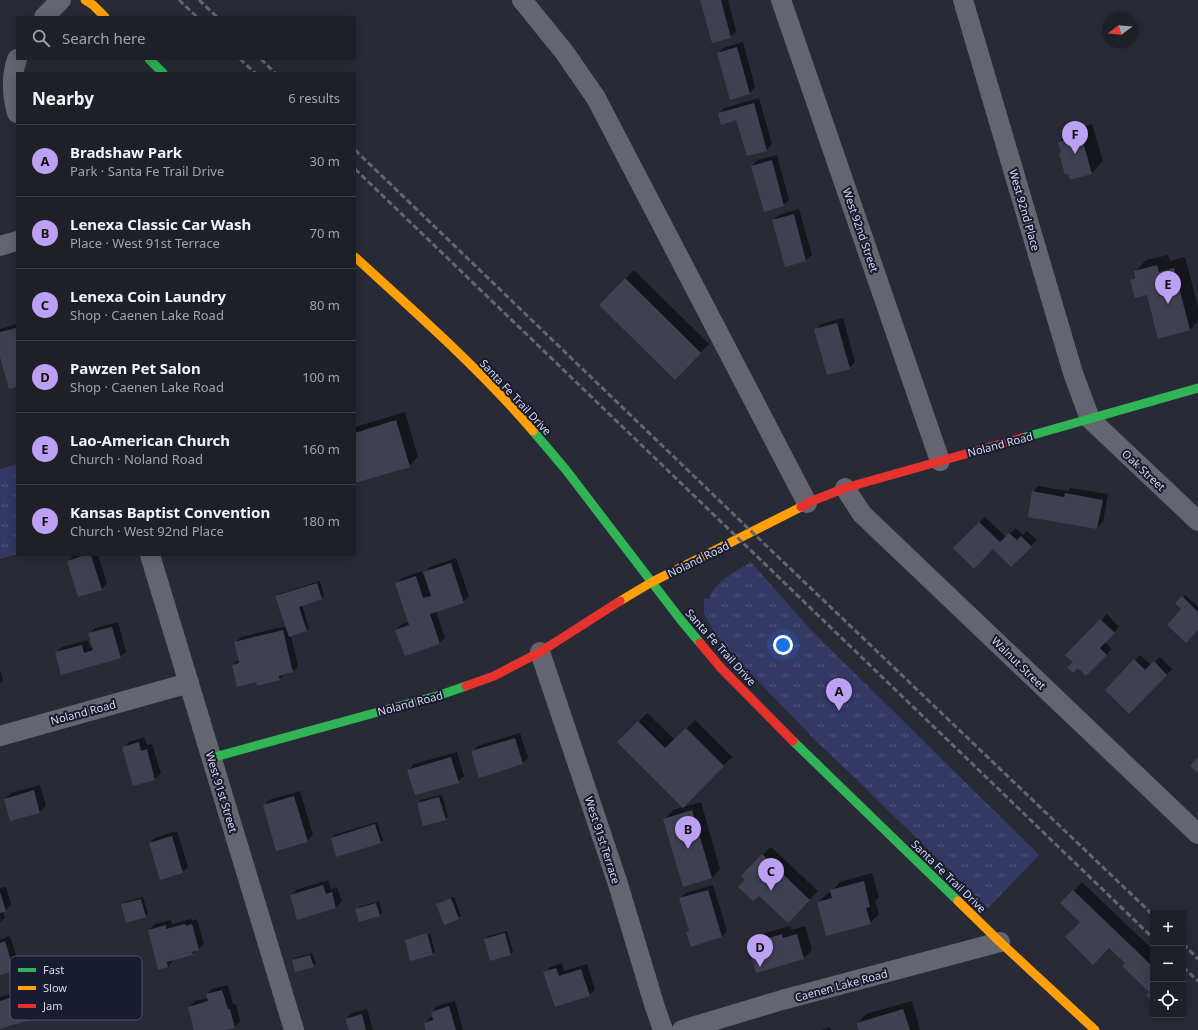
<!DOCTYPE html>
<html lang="en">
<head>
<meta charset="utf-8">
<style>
	:root { --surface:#1e2028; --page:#2b2d34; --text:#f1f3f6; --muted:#a1a3a8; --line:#3c3e45; --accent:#bca0f2 }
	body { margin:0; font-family:"Noto Sans",sans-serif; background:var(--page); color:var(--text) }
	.controls { position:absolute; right:12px; bottom:12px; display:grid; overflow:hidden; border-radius:0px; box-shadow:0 2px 10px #0003 }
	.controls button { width:36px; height:36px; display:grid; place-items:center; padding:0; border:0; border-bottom:1px solid var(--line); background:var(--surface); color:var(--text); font:20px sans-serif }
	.compass { position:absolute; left:1102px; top:12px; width:36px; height:36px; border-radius:50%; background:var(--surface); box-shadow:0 2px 10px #0003; rotate:254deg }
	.you { position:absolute; left:783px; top:645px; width:14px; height:14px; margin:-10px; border:3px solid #fff; border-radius:50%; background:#1a73e8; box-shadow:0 0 0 6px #1a73e833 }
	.badge { display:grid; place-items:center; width:26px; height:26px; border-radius:50%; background:var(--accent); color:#111; font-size:13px; font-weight:700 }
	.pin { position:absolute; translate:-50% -33px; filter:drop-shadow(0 1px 2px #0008) }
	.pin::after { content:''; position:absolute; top:21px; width:14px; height:12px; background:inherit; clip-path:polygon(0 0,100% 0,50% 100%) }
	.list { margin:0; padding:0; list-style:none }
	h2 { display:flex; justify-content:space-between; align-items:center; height:52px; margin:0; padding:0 16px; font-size:17px }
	h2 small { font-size:13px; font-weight:400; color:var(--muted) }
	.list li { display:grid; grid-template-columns:26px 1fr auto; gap:12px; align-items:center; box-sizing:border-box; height:72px; padding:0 16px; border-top:1px solid var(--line) }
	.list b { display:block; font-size:15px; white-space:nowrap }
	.list p { margin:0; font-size:13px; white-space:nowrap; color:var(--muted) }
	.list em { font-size:13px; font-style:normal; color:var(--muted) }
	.icon { flex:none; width:22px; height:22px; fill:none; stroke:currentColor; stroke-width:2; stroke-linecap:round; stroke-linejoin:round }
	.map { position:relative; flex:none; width:1198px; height:1030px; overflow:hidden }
	.search { position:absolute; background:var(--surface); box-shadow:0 2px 10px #0003; left:16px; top:16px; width:340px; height:44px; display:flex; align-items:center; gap:10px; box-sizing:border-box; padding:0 14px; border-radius:0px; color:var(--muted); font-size:15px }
	.panel { position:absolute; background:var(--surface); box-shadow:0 2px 10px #0003; left:16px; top:72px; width:340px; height:484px; border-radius:0px }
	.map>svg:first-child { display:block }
	.grass { fill:url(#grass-tufts) }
	.shadow { fill:#0007 }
	.building { fill:#3f4153 }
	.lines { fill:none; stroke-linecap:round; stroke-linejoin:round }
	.street { stroke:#64656f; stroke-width:20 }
	.fast { stroke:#30b455; stroke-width:9 }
	.slow { stroke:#ff9f0a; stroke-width:9 }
	.jam { stroke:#e5322d; stroke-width:9 }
	.rail { stroke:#646670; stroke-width:3; stroke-dasharray:6 3; stroke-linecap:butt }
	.labels { text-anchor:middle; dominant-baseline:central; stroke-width:4; stroke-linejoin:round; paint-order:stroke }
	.street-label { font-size:11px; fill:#d7daea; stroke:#181b31 }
	.key { fill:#181b31; stroke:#515468; stroke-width:1 }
	.key-label { font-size:11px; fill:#d7daea }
</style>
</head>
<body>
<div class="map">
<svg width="1198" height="1030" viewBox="0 0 1198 1030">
	<defs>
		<pattern id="grass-tufts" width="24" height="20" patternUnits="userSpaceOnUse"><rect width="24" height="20" fill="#343964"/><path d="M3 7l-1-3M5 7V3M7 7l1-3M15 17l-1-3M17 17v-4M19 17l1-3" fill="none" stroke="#51557a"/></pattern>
	</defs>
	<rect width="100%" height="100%" fill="#282a36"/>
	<g class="grass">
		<path d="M17,464V554L0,559V469Z"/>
		<path d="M751,562L810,629L1039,855L988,908L856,779L817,742L756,679L715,634L704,614V598L709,599C715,581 736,571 751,562Z"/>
	</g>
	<g class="shadow">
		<path d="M701,0H728L736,31L730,37Z"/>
		<path d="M743,42L755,87L750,93L718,54L723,48Z"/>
		<path d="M759,98L772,144L767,150L737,119L719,114L724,108Z"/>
		<path d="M1092,124L1103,161L1092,173L1062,152L1059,142L1071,130Z"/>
		<path d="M777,155L789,200L783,205L752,166L758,160Z"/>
		<path d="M799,209L812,255L806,260L785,266L773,220L779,215Z"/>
		<path d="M1168,255L1170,261L1185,257L1198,306V321L1190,330L1131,280L1136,276L1135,272L1146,260Z"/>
		<path d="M634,270L709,344L675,378L600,305Z"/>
		<path d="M843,318L855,362L849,368L816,330L821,324Z"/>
		<path d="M17,324V386L0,353V329Z"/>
		<path d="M405,412L418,457L409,466L355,482V427Z"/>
		<path d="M1038,486L1068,491L1071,488L1108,494L1103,522L1097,528L1033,492Z"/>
		<path d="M985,517L1006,537L1016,528L1023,535L1027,531L1037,540L1011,566L993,548H954Z"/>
		<path d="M74,555H98L107,584L101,589L68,561Z"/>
		<path d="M456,558L469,596L463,602L436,611L445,638L439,643L396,630L402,624L409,622L396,584L402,578L422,571L423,574L430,567Z"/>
		<path d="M320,581L324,596L322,598L302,605L309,628L307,631L291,636L298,666L293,671L285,673L280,679L257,681L233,665L238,660L235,643L241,637L286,626L277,597L279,594Z"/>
		<path d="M1185,595L1198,607V629L1183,609L1176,603Z"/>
		<path d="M1107,614L1119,627L1105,642L1112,649L1086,674L1066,655Z"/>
		<path d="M118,622L126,652L120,657L56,653L62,647L88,640L90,648L93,647L89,634L95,628Z"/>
		<path d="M1140,655L1151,665L1160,657L1172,669L1129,713L1106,690Z"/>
		<path d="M0,670L3,680L0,683Z"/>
		<path d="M647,713L675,740L695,720L732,757L683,806L619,742Z"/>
		<path d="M520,733L528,758L522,763L472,752L478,746Z"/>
		<path d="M144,737L147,745L152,744L161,773L155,779L134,785L123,748L129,742Z"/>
		<path d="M457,752L464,776L458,782L409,770L414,764Z"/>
		<path d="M40,785L46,806L40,812L11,820L5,799L11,793Z"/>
		<path d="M300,791L313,835L307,841L264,806L269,800Z"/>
		<path d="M442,795L448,817L445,819L418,803L421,800Z"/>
		<path d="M701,802L720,869L712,878L665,819L673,810Z"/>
		<path d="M377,822L383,840L380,842L332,838L334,835Z"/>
		<path d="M177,831L188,867L182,872L150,843L155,838Z"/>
		<path d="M771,847L818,891L796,913L746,880L762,855Z"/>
		<path d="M872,873L879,897L875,901L879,914L870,923L818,902L827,894L832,892V891L840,882Z"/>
		<path d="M328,880L331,889L337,887L342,901L336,907L297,918L291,896L296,890Z"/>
		<path d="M1082,882L1153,950V1001L1150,992L1126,963L1062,903Z"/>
		<path d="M713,885L727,931L722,937L687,932L689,930L680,899L686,893Z"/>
		<path d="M6,887L11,904L6,910L3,911L5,918L0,922V888Z"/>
		<path d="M143,897L148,914L146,916L122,905L124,902Z"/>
		<path d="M454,897L461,916L458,918L437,904L440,902Z"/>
		<path d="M379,901L382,912L380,915L357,910L359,907Z"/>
		<path d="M191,919L192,921L197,919L204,944L192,954L173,959V961L168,967L149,930L155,924L171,920L172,924Z"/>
		<path d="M790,926L792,930L805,926L812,950L803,959L749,944L758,935Z"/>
		<path d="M507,931L513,952L511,954L485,939L488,936Z"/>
		<path d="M430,934L435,952L432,954L406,940L407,938V940Z"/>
		<path d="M10,936L19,965L13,970L0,974V940Z"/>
		<path d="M312,953L316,963L313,966L293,961L295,958Z"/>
		<path d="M562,963L564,971L587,964L595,990L589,995L545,973L550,967Z"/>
		<path d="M228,985L233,1004H236L240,1021L235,1027L223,1030H195L189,1007L195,1001L208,998L207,994L212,989Z"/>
		<path d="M28,989L29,995L39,992L45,1010L39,1016L0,1028V997Z"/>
		<path d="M455,1001L463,1030H427L425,1023L431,1017H433L432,1012L437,1006Z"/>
		<path d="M912,1001L920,1030H860L858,1023L866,1014Z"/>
		<path d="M367,1009L373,1030H350L346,1019L352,1013Z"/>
		<path d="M830,1027L831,1030H820Z"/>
	</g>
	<g class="building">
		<path d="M700,0H721L731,38L712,43Z"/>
		<path d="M737,47L750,94L730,100L717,53Z"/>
		<path d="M754,103L767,151L747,156L736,120L721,125L718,113Z"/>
		<path d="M1081,135L1092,174L1070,180L1068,174L1065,175L1059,153H1061L1058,142Z"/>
		<path d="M772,160L784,206L764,212L751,166Z"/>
		<path d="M794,214L806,261L785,267L772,220Z"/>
		<path d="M1157,265L1159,272L1174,268L1190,330L1158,339L1147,295L1135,298L1130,280L1135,278L1134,271Z"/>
		<path d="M625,278L701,353L675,380L599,305Z"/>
		<path d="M837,323L850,369L827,375L814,329Z"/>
		<path d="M16,328L17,331V387L9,389L0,357V332Z"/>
		<path d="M396,420L410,467L355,483V433Z"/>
		<path d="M1032,491L1064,497L1065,493L1103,500L1097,529L1028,517Z"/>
		<path d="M979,522L1000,542L1009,533L1017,540L1021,536L1032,547L1011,567L993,549L974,569L953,548Z"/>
		<path d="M85,555H91L102,590L78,597L67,561Z"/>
		<path d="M451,563L464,603L430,614L440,644L405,656L395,630L409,625L395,583L416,576L423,598L431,596L423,572Z"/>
		<path d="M317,583L322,599L299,607L307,631L289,637L275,596Z"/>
		<path d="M1182,596L1198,612V630L1186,643L1167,625L1181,609L1175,603Z"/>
		<path d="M1100,619L1115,633L1100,648L1107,655L1086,676L1078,668L1073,673L1067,667L1073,662L1065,655Z"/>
		<path d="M112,627L121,658L61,675L55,652L82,645L84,653L93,650L88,633Z"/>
		<path d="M283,630L293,672L279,676L280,680L257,686L256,682L237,687L232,665L239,663L234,642Z"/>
		<path d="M1134,659L1145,670L1154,661L1167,675L1129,714L1105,690Z"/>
		<path d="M638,721L665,748L686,728L724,766L683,808L617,742Z"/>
		<path d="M515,738L523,764L479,778L471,751Z"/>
		<path d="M139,742L141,751L147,749L155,780L133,786L122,747Z"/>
		<path d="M451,757L459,783L415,795L407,770Z"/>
		<path d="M1198,757V773L1190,766Z"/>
		<path d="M34,790L40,813L10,821L4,799Z"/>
		<path d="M294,796L308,842L276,851L263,805Z"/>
		<path d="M439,797L446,820L423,826L417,803Z"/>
		<path d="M692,810L712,878L683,887L663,819Z"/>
		<path d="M375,824L381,843L336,857L331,838Z"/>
		<path d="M172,836L183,873L160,880L149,843Z"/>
		<path d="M762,854L810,900L788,923L759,896L753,901L738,887L745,880L741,876Z"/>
		<path d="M864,881L870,907L866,908L871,924L826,936L817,902L832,898L830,890Z"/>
		<path d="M323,885L326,894L332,892L336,908L297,920L290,895Z"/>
		<path d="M708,890L722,937L691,947L686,932L689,931L679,898Z"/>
		<path d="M1073,890L1153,967V1002L1146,995L1149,992L1122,966L1125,963L1109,948L1093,965L1065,937L1080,922L1060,903Z"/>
		<path d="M0,892L6,911L0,913Z"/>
		<path d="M451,898L459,919L444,925L436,904Z"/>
		<path d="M141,899L146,917L126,923L121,904Z"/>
		<path d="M376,903L380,916L359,922L355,909Z"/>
		<path d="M185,924L186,926L192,924L199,950L192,952L193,955L167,962L168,967L158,970L148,930L166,925V929Z"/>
		<path d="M427,933L433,955L410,961L405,940Z"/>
		<path d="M505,933L511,955L490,961L484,939Z"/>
		<path d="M782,934L783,938L797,934L804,959L756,973L748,944Z"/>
		<path d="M5,941L14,971L0,975V943Z"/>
		<path d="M310,955L314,967L295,972L292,960Z"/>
		<path d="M556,968L559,976L581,969L590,996L555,1007L543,972Z"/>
		<path d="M222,990L228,1009H230L235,1028L226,1030H194L188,1007L208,1001L206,994Z"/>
		<path d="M22,994L24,1000L34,997L39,1017L0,1029V1001Z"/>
		<path d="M449,1006L456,1030H426L424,1023L433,1020L431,1012Z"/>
		<path d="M903,1009L910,1030H859L857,1023Z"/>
		<path d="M362,1014L366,1030H349L345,1019Z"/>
	</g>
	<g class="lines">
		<g class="street">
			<path d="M522,0L565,53L596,98L807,503"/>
			<path d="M781,0L940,461"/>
			<path d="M963,0L1073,373L1090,419L1198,521"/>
			<path d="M44,17L61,0"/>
			<path d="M17,59C11,77 12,95 17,113"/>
			<path d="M0,246L17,241"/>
			<path d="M845,488L862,514L1198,834"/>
			<path d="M150,555L294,1030"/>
			<path d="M540,652L617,881L654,1004L663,1030"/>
			<path d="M0,736L189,683"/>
			<path d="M682,1030L782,1000L1000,942"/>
		</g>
		<g class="fast">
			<path d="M149,59L163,73"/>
			<path d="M533,431L566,470L680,619L700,643"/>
			<path d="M1022,438L1198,388"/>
			<path d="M793,741L958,901"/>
			<path d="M211,758L440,695L466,686"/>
		</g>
		<g class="slow">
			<path d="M85,0L93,5L105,17"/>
			<path d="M355,257C416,313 479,368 533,431"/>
			<path d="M620,601L652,582L801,507"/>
			<path d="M958,901L1000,942L1095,1030"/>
		</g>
		<g class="jam">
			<path d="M801,507L812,501L845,488L1022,438"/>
			<path d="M700,643L721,668L793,741"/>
			<path d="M466,686L494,676L540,652L620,601"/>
		</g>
		<g class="rail">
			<path d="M179,0L197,17"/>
			<path d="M199,0L217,17"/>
			<path d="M240,59L255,73"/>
			<path d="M261,59L275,73"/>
			<path d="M355,150L752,532L1153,915"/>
			<path d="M355,169L1153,938"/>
			<path d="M1183,944L1198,959"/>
			<path d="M1183,967L1198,981"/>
		</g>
	</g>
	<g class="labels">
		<g class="street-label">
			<text transform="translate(1025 210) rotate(74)">West 92nd Place</text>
			<text transform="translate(861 230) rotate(71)">West 92nd Street</text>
			<text transform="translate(516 397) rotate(47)">Santa Fe Trail Drive</text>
			<text transform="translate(1000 444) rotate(-15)">Noland Road</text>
			<text transform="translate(1144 470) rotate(43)">Oak Street</text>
			<text transform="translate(698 559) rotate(-26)">Noland Road</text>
			<text transform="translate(721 647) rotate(48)">Santa Fe Trail Drive</text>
			<text transform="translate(1019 663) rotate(44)">Walnut Street</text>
			<text transform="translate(410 703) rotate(-15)">Noland Road</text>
			<text transform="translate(83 712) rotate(-15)">Noland Road</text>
			<text transform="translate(222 792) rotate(73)">West 91st Street</text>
			<text transform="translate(603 840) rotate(72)">West 91st Terrace</text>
			<text transform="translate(949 876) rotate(44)">Santa Fe Trail Drive</text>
			<text transform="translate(841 985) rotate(-15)">Caenen Lake Road</text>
		</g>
	</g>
	<rect x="10" y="956" width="132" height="64" rx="6" class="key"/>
	<rect x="18" y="968" width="18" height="4" fill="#30b455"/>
	<rect x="18" y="986" width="18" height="4" fill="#ff9f0a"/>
	<rect x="18" y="1004" width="18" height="4" fill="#e5322d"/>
	<g class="key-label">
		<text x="43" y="974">Fast</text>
		<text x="43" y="992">Slow</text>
		<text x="43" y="1010">Jam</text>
	</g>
</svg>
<div class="controls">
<button>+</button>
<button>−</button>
<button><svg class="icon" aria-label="locate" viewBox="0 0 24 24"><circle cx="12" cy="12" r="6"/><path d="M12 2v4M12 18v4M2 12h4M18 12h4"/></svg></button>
</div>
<svg class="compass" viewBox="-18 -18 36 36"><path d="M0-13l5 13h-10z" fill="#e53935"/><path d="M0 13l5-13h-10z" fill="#a1a3a8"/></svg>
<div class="you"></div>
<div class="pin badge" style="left:839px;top:711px">A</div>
<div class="pin badge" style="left:688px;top:849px">B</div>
<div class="pin badge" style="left:771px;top:891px">C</div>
<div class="pin badge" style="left:760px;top:967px">D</div>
<div class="pin badge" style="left:1168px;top:304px">E</div>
<div class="pin badge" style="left:1075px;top:154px">F</div>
<div class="search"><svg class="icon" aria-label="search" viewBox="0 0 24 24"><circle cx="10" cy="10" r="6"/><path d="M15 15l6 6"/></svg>Search here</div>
<section class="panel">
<h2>Nearby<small>6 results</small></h2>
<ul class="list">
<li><span class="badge">A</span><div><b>Bradshaw Park</b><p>Park · Santa Fe Trail Drive</p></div><em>30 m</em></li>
<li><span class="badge">B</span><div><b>Lenexa Classic Car Wash</b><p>Place · West 91st Terrace</p></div><em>70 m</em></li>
<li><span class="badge">C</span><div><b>Lenexa Coin Laundry</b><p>Shop · Caenen Lake Road</p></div><em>80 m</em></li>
<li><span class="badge">D</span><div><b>Pawzen Pet Salon</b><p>Shop · Caenen Lake Road</p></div><em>100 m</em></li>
<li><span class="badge">E</span><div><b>Lao-American Church</b><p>Church · Noland Road</p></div><em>160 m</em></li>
<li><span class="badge">F</span><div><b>Kansas Baptist Convention</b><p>Church · West 92nd Place</p></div><em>180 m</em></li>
</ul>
</section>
</div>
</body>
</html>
